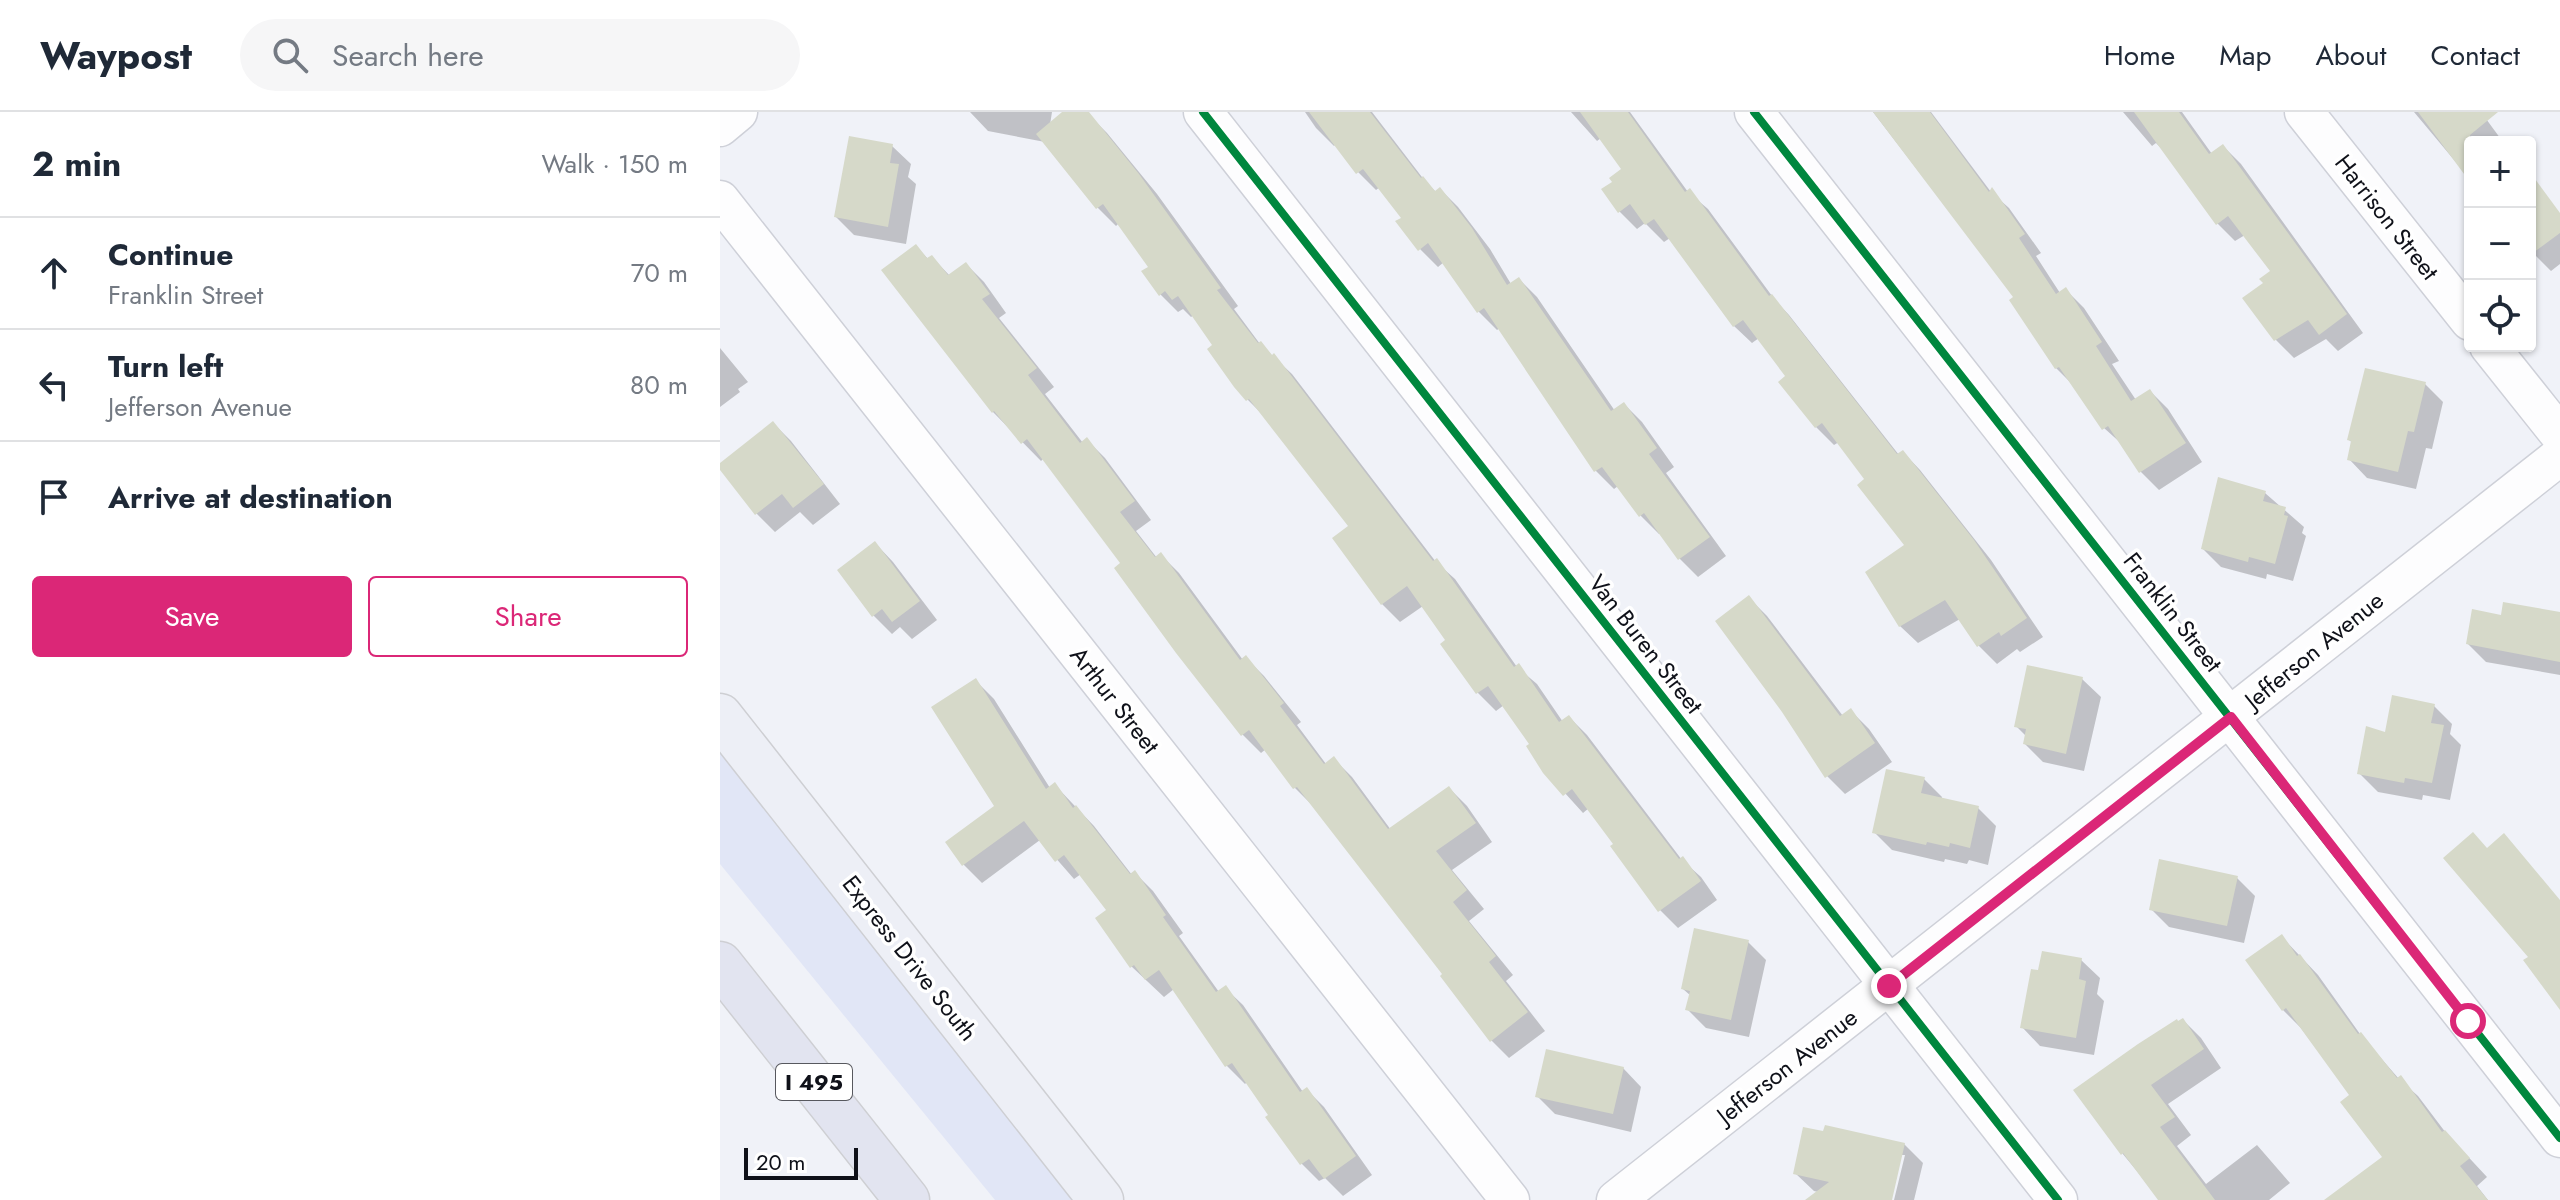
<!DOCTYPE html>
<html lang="en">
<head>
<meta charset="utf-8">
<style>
	:root { --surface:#fff; --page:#f6f6f7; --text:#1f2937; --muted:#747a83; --line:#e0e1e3; --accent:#db2777 }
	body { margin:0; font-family:Jost,sans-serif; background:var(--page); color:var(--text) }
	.controls { position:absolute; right:24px; top:24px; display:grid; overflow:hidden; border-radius:8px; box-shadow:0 2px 6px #0004 }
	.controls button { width:72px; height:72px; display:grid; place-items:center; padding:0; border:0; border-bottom:2px solid var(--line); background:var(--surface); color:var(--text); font:40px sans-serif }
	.scale { position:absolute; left:24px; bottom:20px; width:114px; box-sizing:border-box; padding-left:8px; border:4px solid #0f1119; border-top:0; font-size:22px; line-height:28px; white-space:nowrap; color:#0f1119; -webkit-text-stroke:6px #fff; paint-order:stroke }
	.stop { position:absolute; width:24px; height:24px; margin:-18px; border:6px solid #db2777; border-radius:50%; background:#fff }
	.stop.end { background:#db2777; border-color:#fff; box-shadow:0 2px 8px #0008 }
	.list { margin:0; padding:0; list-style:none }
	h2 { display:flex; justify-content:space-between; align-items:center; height:104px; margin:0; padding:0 32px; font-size:34px }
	h2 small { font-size:26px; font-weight:400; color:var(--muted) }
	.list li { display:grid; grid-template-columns:52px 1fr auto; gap:24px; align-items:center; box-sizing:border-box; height:112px; padding:0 32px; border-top:2px solid var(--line) }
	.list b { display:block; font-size:30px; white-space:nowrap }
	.list p { margin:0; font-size:26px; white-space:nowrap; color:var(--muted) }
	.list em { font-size:26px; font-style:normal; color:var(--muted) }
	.actions { display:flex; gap:16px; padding:24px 32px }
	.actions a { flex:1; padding:18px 0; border:2px solid var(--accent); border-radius:8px; text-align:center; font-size:28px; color:var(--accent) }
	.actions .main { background:var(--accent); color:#fff }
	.icon { flex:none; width:44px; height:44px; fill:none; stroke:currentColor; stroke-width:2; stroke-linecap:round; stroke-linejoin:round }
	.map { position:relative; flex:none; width:1840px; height:1088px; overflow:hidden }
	header { display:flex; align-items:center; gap:48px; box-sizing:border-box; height:112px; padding:0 40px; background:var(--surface); border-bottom:2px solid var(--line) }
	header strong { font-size:38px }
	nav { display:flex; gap:44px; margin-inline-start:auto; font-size:28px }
	.search { width:560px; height:72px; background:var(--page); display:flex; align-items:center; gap:20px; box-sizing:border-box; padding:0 28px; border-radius:44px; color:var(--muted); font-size:30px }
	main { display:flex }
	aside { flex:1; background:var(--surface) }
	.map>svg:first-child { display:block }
	.green { fill:#e1e6f6 }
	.shadow { fill:#0003 }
	.building { fill:#d6d9c9 }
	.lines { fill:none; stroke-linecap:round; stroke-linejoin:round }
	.minor-casing { stroke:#ced0d8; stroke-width:41 }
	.major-casing { stroke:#cecfd3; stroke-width:47 }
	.highway-casing { stroke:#cecfd3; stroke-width:47 }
	.minor { stroke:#fdfdfe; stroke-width:38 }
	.major { stroke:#edeff6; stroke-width:44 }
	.highway { stroke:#e2e4f0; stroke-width:44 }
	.cycleway-casing { stroke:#fff; stroke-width:13 }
	.cycleway { stroke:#00873e; stroke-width:8 }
	.route { stroke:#db2777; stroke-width:10 }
	.labels { text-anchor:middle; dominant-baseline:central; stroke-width:7; stroke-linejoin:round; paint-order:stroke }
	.shield { fill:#fff; stroke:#57585e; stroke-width:2 }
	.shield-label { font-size:22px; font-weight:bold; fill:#0f1119 }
	.street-label { font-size:24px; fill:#0f1119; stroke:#fff }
</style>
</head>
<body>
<header>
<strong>Waypost</strong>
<div class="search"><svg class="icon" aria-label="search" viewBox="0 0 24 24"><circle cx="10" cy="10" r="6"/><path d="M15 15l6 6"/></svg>Search here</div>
<nav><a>Home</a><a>Map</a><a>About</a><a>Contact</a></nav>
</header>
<main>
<aside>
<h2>2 min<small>Walk · 150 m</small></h2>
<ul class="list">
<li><svg class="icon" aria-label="ahead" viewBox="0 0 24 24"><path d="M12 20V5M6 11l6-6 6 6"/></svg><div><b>Continue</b><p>Franklin Street</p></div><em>70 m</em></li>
<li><svg class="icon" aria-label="left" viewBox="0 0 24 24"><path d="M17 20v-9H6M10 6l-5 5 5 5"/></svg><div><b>Turn left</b><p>Jefferson Avenue</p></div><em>80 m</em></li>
<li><svg class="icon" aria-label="arrive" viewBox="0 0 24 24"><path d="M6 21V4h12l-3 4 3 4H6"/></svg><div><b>Arrive at destination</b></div></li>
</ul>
<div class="actions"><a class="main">Save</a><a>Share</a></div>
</aside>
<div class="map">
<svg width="1840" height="1088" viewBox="0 0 1840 1088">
	<rect width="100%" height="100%" fill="#f0f2f8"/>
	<path class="green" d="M0,620L360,1088H275L0,752Z"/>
	<g class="shadow">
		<path d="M250,0H332L330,13L345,0H363L369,3L387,21L437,82L518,194L514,197L540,232L572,262L716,450L735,467L797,555L817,572L843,610L849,605L867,623L962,748L981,765L997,788L958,816L940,798L869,696L863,701L825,659L812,633L784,593L776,599L758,581L728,529L703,494L680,510L662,492L631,414L546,306L528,288L474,203L471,205L463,197L458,200L440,182L430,155L399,111L396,114L378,96L325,30L268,19Z"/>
		<path d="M585,0H652L705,69L716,80L720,77L738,95L770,137L791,172L799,167L817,185L895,299L904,292L922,310L954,355L946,361L1006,444L978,465L960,447L941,421L939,422L921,404L898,374L894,377L876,359L780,216L777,218L759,200L724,150L718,155L700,137L684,106L660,75L656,78L638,60L616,32L614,34L596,16Z"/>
		<path d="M851,0H910L968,80L988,97L1055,188L1069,203L1179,343L1183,340L1200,358L1271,448L1323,525L1300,540L1297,537L1277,552L1259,534L1240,507L1198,531L1180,514L1186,434L1147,368L1119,330L1114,333L1096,315L1061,270L1068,264L1039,226L1032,231L1014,214L950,126L944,130L925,111L917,117L899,99L895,70L903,58L881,26L877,29Z"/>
		<path d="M1153,0H1211L1271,80L1289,96L1321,141L1316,144L1340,181L1346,178L1364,196L1399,249L1392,252L1416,288L1430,279L1448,297L1482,350L1439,378L1421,360L1403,333L1384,316L1355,275L1336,256L1296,186Z"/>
		<path d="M1403,0H1462L1492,42L1503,34L1521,52L1643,221L1618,239L1606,227L1574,246L1556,228L1546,171L1552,160L1525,123L1515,129L1497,111L1447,42L1436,31L1432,34Z"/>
		<path d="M1694,0H1761L1783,30H1750V67Z"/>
		<path d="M172,34L191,52L188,65L196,72L186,132L134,123L116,105Z"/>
		<path d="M1810,66L1840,106V152L1831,159L1813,141L1810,142Z"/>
		<path d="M196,134L209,148L212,145L230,164L246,152L264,170L286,201L279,206L334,275L325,282L363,331L367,328L385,346L431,408L416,419L437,446L441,443L459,461L523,548L526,546L544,564L581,610L577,613L606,652L614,647L632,665L671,718L729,676L747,694L772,730L732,758L764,797L749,809L793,863L786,869L825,919L789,946L771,928L725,862L593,694L575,676L546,637L541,641L523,623L458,540L403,452L324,346L321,349L273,300L164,158Z"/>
		<path d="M0,236L28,270L18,277L20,280L0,295Z"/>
		<path d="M1705,272L1723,290L1712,337L1706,336L1696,377L1647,366L1629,347L1633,331L1629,328Z"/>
		<path d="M53,311L71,329L120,392L93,413L80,400L55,420L37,402L0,355Z"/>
		<path d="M1545,381L1584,415L1582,421L1586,424L1573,469L1547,462L1546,467L1501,455L1483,437Z"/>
		<path d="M155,431L173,450L217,508L192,527L180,515L172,522L153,503Z"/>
		<path d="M1029,486L1047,504L1123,604L1131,599L1149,617L1172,650L1125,682L1107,664Z"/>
		<path d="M1840,502V563L1766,550L1748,532L1782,505Z"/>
		<path d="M1362,567L1381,585L1364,659L1323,650L1305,632L1306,624L1296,614Z"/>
		<path d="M256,569L274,587L330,676L335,673L352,691L374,714L412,763L415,761L433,779L463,821L459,824L499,880L505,876L523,893L583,980L586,977L604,995L652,1063L623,1084L605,1066L599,1069L582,1052L527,970L525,972L507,954L454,877L444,885L411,854L389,799L361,762L354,767L320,728L262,771L244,753L228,731L277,694Z"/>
		<path d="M1714,594L1732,612L1730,622L1741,633L1730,688L1703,683L1702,688L1658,680L1639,661Z"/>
		<path d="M1204,667L1222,685L1221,688L1258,696L1276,714L1268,753L1249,748L1247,752L1225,747L1224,750L1172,738L1154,720Z"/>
		<path d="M1517,766L1535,784L1524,831L1449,815L1431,797Z"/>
		<path d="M1562,825L1598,863L1640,922L1679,967L1698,984L1726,1021L1767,1065L1757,1074L1768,1088H1621L1664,1045L1631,983L1581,916L1563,898Z"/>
		<path d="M1028,830L1046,848L1029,925L986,916L968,898L971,884L963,877Z"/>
		<path d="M1361,848L1380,866L1377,882L1384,889L1374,943L1320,934L1302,915Z"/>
		<path d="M1463,908L1481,926L1501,956L1448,992L1471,1023L1457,1034L1486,1072L1537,1033L1570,1071L1549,1088H1441L1402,1041L1356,978Z"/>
		<path d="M903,956L921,975L911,1020L835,1002L817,984Z"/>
		<path d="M1184,1032L1203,1051L1194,1088H1174L1185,1043H1180L1170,1088H1088L1098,1080L1094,1079L1075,1061Z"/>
	</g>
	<g class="building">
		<path d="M342,0H369L419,62L501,176L497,178L538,231L541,229L552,243L554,241L713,449L717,446L794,555L799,551L839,610L849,603L959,747L963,744L981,769L938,800L890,734L893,732L852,677L843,684L823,661L806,634L809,632L768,574L756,582L720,532L725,528L687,474L661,493L612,426L628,414L529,287L526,289L514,275L487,237L492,233L458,184L452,188L445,179L439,184L421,159L428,155L383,92L376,97L316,22Z"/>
		<path d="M589,0H650L701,66L703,64L715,79L720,75L752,116L787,173L799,165L891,299L904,290L937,336L929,342L990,425L958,448L924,401L919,405L882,355L874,360L764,196L757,201L708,131L698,139L675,109L681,106L643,57L636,62Z"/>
		<path d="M860,0H908L965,80L970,76L1049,184L1052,182L1177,342L1183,338L1254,428L1307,506L1281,524L1279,520L1257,535L1225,488L1179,515L1145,460L1184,433L1137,373L1144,367L1102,311L1095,316L1058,270L1065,264L1023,208L1013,215L934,107L925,113L910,92L898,101L881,77L892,70L889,66L901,57Z"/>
		<path d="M1153,0H1210L1269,80L1272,75L1305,122L1299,126L1336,182L1346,175L1382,230L1376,234L1411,289L1430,277L1466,331L1419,361L1388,314L1382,318L1339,255L1335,257L1289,188L1293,185Z"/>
		<path d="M1414,0H1459L1489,42L1503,32L1627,202L1599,223L1588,208L1554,229L1522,186L1543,171L1539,167L1550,159L1508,104L1496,113Z"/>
		<path d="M1698,0H1778L1750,23V70Z"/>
		<path d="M129,24L173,32L170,51L179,52L168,115L114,105Z"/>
		<path d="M1810,60L1840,101V121L1810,143Z"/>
		<path d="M196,132L207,146L212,143L228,163L246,150L270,182L262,187L317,256L308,263L360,331L367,325L415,389L400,400L435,445L441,440L520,548L526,543L564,591L560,594L604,652L614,644L668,717L729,674L756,711L716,739L747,778L733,790L776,844L769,850L808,900L770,930L720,864L722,862L577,675L573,677L529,618L521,624L456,541L394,456L400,451L307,327L301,332L274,299L272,301L161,158Z"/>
		<path d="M1645,256L1706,270L1694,320L1688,319L1678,360L1627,348L1631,329L1627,328Z"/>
		<path d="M53,309L104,372L73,396L62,382L35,403L0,358V351Z"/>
		<path d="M1498,365L1546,379L1543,389L1566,395L1564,403L1568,404L1555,452L1529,445L1528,450L1481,437Z"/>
		<path d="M155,429L200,489L172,510L162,497L152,505L117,458Z"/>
		<path d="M1029,483L1120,604L1131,596L1155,631L1105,666L1062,600L995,509Z"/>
		<path d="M1783,490L1840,500V550L1746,532L1752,497L1781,503Z"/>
		<path d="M1307,553L1363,565L1346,642L1303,632L1306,617L1294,615Z"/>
		<path d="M256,566L326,677L335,670L353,696L356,693L410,762L415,758L446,803L443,805L496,880L506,873L580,980L587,975L636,1044L604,1067L589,1047L580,1053L545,1005L548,1003L512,951L505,955L439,858L425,868L414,853L410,856L375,806L386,798L344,743L335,750L304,709L242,754L225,730L274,694L211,595Z"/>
		<path d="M1672,583L1715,592L1711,611L1724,613L1712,671L1685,666L1684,671L1637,662L1646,614L1665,620Z"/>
		<path d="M1166,657L1205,665L1201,681L1259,694L1250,736L1230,731L1229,735L1207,730L1206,733L1152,721Z"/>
		<path d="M1753,720L1767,736L1784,721L1840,788V898L1803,848L1808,845L1723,746Z"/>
		<path d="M1439,747L1518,764L1507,814L1429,798Z"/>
		<path d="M974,816L1029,828L1011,908L965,898L970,879L961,877Z"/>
		<path d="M1562,822L1577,844L1580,842L1638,922L1641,920L1677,966L1681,963L1722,1020L1725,1018L1750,1046L1740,1054L1768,1088H1604L1662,1045L1620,990L1629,983L1566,896L1562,899L1525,848Z"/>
		<path d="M1322,839L1362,846L1359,867L1366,869L1356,926L1300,916L1311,857L1318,858Z"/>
		<path d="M1463,906L1484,937L1431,973L1455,1005L1440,1015L1495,1088H1438L1403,1041L1401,1043L1353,978L1418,932L1457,907L1458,909Z"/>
		<path d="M826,937L904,955L893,1002L815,985Z"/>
		<path d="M1105,1013L1185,1031L1172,1088H1085L1109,1070L1073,1062L1083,1015L1103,1019Z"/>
	</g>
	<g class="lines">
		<defs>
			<g id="minor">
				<path d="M483,0L1338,1088"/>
				<path d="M1034,0L1840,1026"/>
				<path d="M1584,0L1750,209"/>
				<path d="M0,15L18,0"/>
				<path d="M0,88L790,1088"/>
				<path d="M1769,234L1840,323"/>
				<path d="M896,1088L1840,344"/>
			</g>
			<path id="major" d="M0,604L381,1088"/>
			<path id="highway" d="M0,852L187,1088"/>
		</defs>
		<use href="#minor" class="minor-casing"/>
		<use href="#major" class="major-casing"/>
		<use href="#highway" class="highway-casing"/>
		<use href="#minor" class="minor"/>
		<use href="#major" class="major"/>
		<use href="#highway" class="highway"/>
		<defs>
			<g id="cycleway">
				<path d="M483,0L1338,1088"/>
				<path d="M1034,0L1840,1026"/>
			</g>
		</defs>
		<use href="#cycleway" class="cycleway-casing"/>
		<use href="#cycleway" class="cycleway"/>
	</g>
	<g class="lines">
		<path class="route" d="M1169,874L1511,605L1748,909"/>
	</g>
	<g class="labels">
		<rect class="shield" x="56" y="952" width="76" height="36" rx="6"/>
		<g class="shield-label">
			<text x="94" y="970">I 495</text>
		</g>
		<g class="street-label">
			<text transform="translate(1667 105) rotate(52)">Harrison Street</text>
			<text transform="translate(1453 500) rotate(52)">Franklin Street</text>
			<text transform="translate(926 532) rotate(52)">Van Buren Street</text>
			<text transform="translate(1594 538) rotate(-39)">Jefferson Avenue</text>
			<text transform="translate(395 588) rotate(52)">Arthur Street</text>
			<text transform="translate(190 846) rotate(52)">Express Drive South</text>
			<text transform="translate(1067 954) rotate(-38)">Jefferson Avenue</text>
		</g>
	</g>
</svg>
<div class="controls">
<button>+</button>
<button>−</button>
<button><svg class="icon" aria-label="locate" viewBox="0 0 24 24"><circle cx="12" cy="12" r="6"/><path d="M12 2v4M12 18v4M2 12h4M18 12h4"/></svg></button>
</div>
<div class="scale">20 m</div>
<div class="stop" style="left:1748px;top:909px"></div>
<div class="stop end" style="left:1169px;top:874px"></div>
</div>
</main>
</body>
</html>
